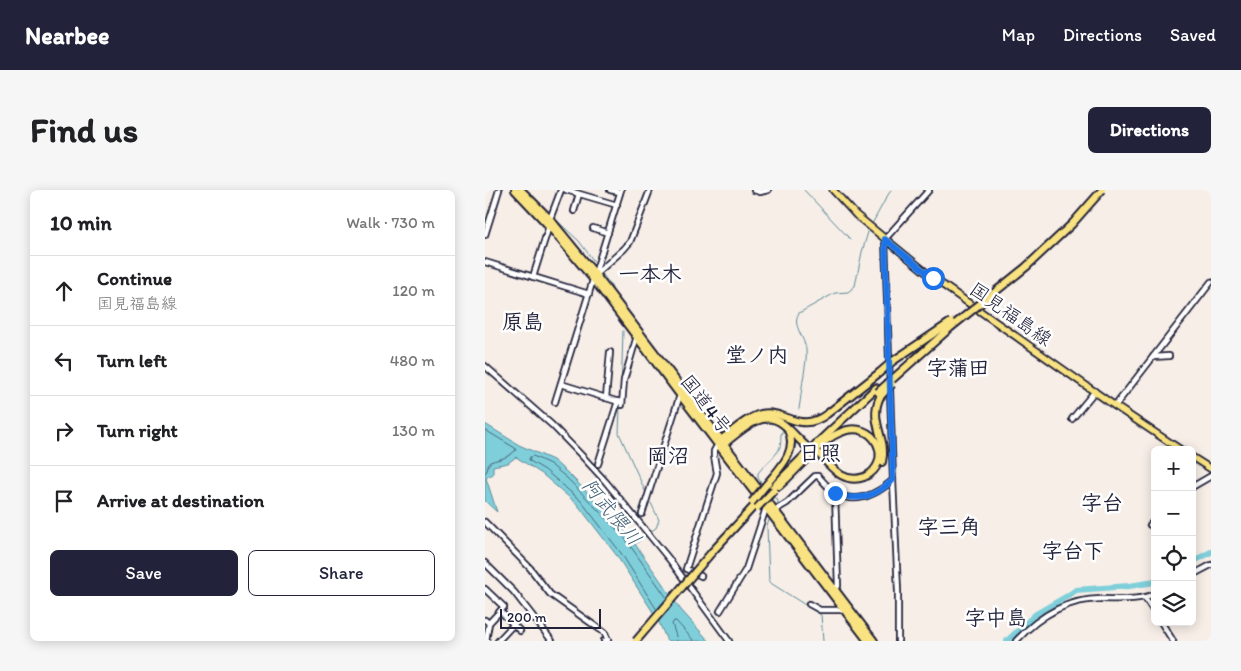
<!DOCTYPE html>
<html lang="en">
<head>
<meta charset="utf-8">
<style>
	:root { --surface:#fff; --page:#f6f6f6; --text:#202124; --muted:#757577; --line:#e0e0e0; --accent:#22223b }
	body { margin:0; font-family:Itim,"Klee One",sans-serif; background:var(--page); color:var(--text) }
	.controls { position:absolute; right:15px; bottom:15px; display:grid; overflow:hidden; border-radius:8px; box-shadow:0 2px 12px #0003 }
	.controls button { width:45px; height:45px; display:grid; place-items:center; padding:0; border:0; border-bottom:1px solid var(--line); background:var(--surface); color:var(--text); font:25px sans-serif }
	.scale { position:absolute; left:15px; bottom:12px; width:101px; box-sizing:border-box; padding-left:5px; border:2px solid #22223b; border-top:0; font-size:14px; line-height:18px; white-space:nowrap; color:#22223b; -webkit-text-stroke:4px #fff; paint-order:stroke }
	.stop { position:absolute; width:15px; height:15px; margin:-11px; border:4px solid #1a73e8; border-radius:50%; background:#fff }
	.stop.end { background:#1a73e8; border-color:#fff; box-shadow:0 1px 5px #0008 }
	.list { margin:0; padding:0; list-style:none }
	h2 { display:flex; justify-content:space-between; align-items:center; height:65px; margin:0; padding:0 20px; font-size:21px }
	h2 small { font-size:16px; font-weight:400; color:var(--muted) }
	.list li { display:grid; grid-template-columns:32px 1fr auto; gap:15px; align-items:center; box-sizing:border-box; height:70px; padding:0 20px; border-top:1px solid var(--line) }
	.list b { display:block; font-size:19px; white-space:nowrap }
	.list p { margin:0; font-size:16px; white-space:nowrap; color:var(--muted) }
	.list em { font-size:16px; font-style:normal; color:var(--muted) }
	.actions { display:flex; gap:10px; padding:15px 20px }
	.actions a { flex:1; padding:11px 0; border:1px solid var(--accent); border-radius:8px; text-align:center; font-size:18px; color:var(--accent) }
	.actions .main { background:var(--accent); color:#fff }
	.icon { flex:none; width:28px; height:28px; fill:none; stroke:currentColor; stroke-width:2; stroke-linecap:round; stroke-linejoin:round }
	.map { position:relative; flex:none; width:726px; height:451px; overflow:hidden; border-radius:8px }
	header { display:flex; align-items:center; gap:30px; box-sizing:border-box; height:70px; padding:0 25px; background:var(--accent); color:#fff }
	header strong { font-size:24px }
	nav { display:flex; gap:28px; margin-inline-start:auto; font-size:18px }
	.intro { display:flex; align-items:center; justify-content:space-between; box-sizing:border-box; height:120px; padding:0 30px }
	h1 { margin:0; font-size:35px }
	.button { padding:12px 22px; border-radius:8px; background:var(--accent); color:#fff; font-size:18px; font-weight:700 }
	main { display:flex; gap:30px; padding:0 30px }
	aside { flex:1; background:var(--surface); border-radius:8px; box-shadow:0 2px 12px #0003 }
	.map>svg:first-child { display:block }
	.water { fill:#7fcfda; stroke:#5a8a9a }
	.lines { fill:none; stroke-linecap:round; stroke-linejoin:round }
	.shore { stroke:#47677b; stroke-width:1 }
	.stream { stroke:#5a8a9a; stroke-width:1 }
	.river { stroke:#7fcfda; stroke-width:6 }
	.minor-casing { stroke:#22223b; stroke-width:8 }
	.major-casing { stroke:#22223b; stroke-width:9 }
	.highway-casing { stroke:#22223b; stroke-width:10 }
	.minor { stroke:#fff; stroke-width:4.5 }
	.major { stroke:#f8e281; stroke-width:5.5 }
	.highway { stroke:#f8e281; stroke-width:6 }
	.highway-bridge-casing { stroke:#22223b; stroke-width:10; stroke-linecap:butt }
	.highway-bridge { stroke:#f8e281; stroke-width:6 }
	.route { stroke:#1a73e8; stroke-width:6 }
	.labels { text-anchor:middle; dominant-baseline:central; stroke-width:5; stroke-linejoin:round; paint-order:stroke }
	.street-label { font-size:19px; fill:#22223b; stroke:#fff }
	.water-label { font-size:20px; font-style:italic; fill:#435f73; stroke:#fff }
	.quarter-label { font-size:21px; font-weight:bold; fill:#22223b; stroke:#fff }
</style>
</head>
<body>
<header>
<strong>Nearbee</strong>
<nav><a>Map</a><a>Directions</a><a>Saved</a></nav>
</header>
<div class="intro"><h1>Find us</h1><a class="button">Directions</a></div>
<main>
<aside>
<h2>10 min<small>Walk · 730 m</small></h2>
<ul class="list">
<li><svg class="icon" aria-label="ahead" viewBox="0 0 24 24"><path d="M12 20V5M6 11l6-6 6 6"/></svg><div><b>Continue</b><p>国見福島線</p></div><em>120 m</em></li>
<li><svg class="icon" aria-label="left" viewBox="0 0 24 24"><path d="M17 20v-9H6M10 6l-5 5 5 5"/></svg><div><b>Turn left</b></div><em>480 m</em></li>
<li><svg class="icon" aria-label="right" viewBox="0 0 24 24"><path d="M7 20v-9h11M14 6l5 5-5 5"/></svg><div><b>Turn right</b></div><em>130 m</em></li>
<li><svg class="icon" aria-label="arrive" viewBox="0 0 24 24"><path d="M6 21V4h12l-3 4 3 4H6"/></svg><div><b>Arrive at destination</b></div></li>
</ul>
<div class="actions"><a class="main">Save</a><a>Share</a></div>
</aside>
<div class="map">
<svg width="726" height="451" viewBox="0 0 726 451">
	<rect width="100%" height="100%" fill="#f7eee7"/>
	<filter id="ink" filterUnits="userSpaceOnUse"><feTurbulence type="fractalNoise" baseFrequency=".02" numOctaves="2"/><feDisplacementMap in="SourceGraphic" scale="10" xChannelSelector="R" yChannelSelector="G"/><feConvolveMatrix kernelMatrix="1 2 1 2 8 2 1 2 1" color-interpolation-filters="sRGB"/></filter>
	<g filter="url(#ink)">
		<path class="water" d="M0,234L34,255L68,270L86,286L143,344L196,420L224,451H182L173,430L132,366L92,314L57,284L31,267L23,273L8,276V284L1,288L12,322L0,311Z"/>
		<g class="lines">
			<g class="shore">
				<path d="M0,240L30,258L31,260C21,269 17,268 5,272L3,276L2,281L0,283"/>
				<path d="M172,420L136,363L96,311L60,280L45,271L44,269L45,267L48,266L65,274L83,289L139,347L182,408"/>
				<path d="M192,451L191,446L187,434L189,431H191L209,451"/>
			</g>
			<g class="stream">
				<path d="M319,0L365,49"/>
				<path d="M68,27L94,51L111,74"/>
				<path d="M387,34L400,10L406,0"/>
				<path d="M116,82L126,96L127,99"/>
				<path d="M136,205L138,141"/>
				<path d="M135,218L134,243L161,303"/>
				<path d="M314,219C316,207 317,195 319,184C320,176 322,168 321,160C320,147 306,135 314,123L350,103L363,102L370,96L377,62L384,39"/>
				<path d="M309,227L311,225"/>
				<path d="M277,294L273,288V283C279,275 291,267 295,257C297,250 294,246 298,240"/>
				<path d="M287,307L292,309L293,312L292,315"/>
				<path d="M284,330L282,336L284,392L336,425L338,451"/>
				<path d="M165,342L171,338L174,330L166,313"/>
				<path d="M149,355L162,345"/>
			</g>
			<g class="river">
				<path d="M707,372L726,362"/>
				<path d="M522,451L551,424L584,405L591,400L644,396L670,392"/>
			</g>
			<defs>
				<g id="minor">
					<path d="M81,0L132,15"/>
					<path d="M125,0L135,2"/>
					<path d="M269,0L275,2L283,0"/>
					<path d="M89,21L94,4"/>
					<path d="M65,29L76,0"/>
					<path d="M108,38L123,43"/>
					<path d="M0,45L14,0"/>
					<path d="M0,72L104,104"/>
					<path d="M112,83L139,59L145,52L165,0"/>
					<path d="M48,87L64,36"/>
					<path d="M668,167L684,166"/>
					<path d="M0,176L67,235L98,267L121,292L184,369L244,451"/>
					<path d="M76,194L134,212"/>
					<path d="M121,208L125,162"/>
					<path d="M70,212L136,0"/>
					<path d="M137,215L139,190L152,146"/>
					<path d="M630,216L726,92"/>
					<path d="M587,229L610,201"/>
					<path d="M113,274L133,211"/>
					<path d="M707,297L726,286"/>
					<path d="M290,320L302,313L330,286H333C339,292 344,299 350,303C371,315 392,304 408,290"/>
					<path d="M157,324L195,205"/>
					<path d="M0,332L45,378L65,404L120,443L123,450L119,451"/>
					<path d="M665,335L670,330"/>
					<path d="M0,373L29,402L67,451"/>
					<path d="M707,385L726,375"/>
					<path d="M216,386L201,379L232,283L229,266V261L233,254"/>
					<path d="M0,399L19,417L4,433"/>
					<path d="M349,399L353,396L350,303"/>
					<path d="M660,408L670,423"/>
					<path d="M324,414L335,420H359"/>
					<path d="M15,421L35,441"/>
					<path d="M235,421L261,379L282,315"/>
					<path d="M0,430L4,433L1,451"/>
					<path d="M676,432L688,451"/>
					<path d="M13,451L29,434"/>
					<path d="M413,451V401L408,290L400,49L444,0"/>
					<path d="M531,451C554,426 581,409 616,409C634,409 652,411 670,404"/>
				</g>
				<g id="major">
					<path d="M348,0L371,25L448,88L630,216L696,260"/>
					<path d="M707,267L726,279"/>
				</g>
				<g id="highway">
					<path d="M30,0L64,36L109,90L195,205L383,451"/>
					<path d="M36,0L65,29L110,84L389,451"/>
					<path d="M395,207C383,231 403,249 397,272"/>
					<path d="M235,252L237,249C248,241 261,228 276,224C301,219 314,245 342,224L394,183"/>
					<path d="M237,254L240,253C256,241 277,218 298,234C306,240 313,249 321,256"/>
					<path d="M281,295C293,280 314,261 303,240"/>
					<path d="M294,296C313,280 333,252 354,243C391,226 410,274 379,287C371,290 363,289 356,285C348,280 341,272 334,264"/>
					<path d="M287,298L330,255L391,198"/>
					<path d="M227,362L270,315"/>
				</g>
			</defs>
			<use href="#minor" class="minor-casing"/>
			<use href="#major" class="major-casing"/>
			<use href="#highway" class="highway-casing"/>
			<use href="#minor" class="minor"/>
			<use href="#major" class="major"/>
			<use href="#highway" class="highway"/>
			<defs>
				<g id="highway-bridge">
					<path d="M394,183L408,171L466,132"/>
					<path d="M393,202L465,138L541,77L587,34L617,0"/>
					<path d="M395,207L407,194"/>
					<path d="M267,312L281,295"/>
					<path d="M272,318L289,300"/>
					<path d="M151,451L227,362"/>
				</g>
			</defs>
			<use href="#highway-bridge" class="highway-bridge-casing"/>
			<use href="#highway-bridge" class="highway-bridge"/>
		</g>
	</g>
	<g class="lines" filter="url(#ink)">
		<path class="route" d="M350,303C374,313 390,306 408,290L400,49L448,88"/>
	</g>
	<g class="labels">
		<g class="street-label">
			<text transform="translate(526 124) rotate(35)">国見福島線</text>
			<text transform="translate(221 214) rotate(52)">国道4号</text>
		</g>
		<g class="water-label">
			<text transform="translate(127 322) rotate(50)">阿武隈川</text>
		</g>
		<g class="quarter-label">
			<text x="165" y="83">一本木</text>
			<text x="38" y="131">原島</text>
			<text x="272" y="164">堂ノ内</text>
			<text x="473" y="177">字蒲田</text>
			<text x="335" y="262">日照</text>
			<text x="183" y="265">岡沼</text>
			<text x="617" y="312">字台</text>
			<text x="464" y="336">字三角</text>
			<text x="588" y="360">字台下</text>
			<text x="511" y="427">字中島</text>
		</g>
	</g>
</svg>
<div class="controls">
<button>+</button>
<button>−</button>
<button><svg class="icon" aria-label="locate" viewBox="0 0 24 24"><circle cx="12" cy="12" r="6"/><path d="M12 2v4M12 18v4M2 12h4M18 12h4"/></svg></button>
<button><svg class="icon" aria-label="layers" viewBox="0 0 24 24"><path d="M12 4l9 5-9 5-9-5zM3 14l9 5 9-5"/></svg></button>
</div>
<div class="scale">200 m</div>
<div class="stop" style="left:448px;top:88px"></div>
<div class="stop end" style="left:350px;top:303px"></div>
</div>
</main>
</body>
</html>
